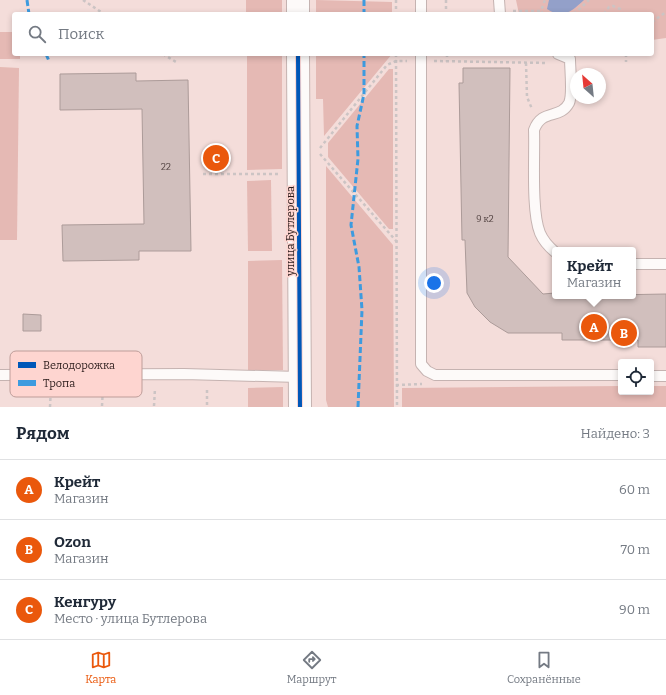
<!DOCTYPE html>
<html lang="ru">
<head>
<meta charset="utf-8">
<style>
	:root { --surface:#fff; --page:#f6f6f7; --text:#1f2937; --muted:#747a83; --line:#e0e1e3; --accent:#ea580c }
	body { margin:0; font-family:Bitter,serif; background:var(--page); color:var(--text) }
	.controls { position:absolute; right:12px; bottom:12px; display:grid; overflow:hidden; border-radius:4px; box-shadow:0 2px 6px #0003 }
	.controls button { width:36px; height:36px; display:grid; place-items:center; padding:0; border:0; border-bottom:1px solid var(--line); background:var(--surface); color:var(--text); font:20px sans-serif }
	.compass { position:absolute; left:570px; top:68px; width:36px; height:36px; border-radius:50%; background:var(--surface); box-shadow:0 2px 6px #0003; rotate:333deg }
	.you { position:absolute; left:434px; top:283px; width:14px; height:14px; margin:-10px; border:3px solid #fff; border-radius:50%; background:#1a73e8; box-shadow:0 0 0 6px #1a73e833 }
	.badge { display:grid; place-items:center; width:26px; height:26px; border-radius:50%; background:var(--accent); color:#fff; font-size:13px; font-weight:700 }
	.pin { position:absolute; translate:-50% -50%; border:2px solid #fff; box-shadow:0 1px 4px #0006 }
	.popup { position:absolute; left:552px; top:247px; width:84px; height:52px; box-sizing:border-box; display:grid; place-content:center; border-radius:4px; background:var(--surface); filter:drop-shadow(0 1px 3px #0005); font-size:13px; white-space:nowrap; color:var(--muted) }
	.popup b { font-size:15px; color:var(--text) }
	.popup::after { content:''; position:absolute; left:50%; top:100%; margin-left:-8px; border:8px solid transparent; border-top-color:var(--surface) }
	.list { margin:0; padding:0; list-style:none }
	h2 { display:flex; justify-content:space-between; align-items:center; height:52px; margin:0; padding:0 16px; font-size:17px }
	h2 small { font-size:13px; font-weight:400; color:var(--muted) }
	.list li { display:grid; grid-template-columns:26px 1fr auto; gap:12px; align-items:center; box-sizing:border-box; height:60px; padding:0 16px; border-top:1px solid var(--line) }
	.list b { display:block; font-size:15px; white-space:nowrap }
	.list p { margin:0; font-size:13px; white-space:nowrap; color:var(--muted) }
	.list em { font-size:13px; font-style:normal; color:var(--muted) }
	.icon { flex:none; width:22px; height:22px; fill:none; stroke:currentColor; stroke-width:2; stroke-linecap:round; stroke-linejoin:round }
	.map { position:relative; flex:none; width:666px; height:407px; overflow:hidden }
	.search { position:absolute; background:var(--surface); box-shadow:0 2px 6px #0003; left:12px; right:12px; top:12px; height:44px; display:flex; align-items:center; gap:10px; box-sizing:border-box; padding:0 14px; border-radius:4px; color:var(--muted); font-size:15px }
	.sheet { height:232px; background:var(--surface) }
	nav { display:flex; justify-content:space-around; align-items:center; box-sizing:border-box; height:56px; border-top:1px solid var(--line); background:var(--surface); font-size:11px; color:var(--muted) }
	nav a { display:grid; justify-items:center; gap:2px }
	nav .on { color:var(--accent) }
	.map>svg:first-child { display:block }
	.green { fill:#e5b9b4 }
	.water { fill:#93a0c9 }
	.building { fill:#d1bfbd; stroke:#ac9b99 }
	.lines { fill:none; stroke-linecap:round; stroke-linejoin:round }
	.service-casing { stroke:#c5b3b1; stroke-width:12 }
	.tertiary-casing { stroke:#c5b3b1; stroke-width:24 }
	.path { stroke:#ccc4c4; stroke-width:2.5; stroke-dasharray:3 3; stroke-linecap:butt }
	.service { stroke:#fdfaf9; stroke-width:10 }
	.tertiary { stroke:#fdfaf9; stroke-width:22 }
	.quiet { stroke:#3d9bdf; stroke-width:3; stroke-dasharray:6 3; stroke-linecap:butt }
	.cycleway-casing { stroke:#fed5d0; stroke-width:6 }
	.cycleway { stroke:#0057b8; stroke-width:4 }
	.labels { text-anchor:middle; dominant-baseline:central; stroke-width:3; stroke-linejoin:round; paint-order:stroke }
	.number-label { font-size:9px; fill:#544443 }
	.street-label { font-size:11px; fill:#2a1b1a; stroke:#fed5d0 }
	.key { fill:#fed5d0; stroke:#be9d99; stroke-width:1 }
	.key-label { font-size:11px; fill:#2a1b1a }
</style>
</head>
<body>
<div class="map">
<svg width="666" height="407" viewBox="0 0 666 407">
	<rect width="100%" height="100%" fill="#f4ddda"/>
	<g class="green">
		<rect x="246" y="0" width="36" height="14"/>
		<path d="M316,0L392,2V14H316Z"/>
		<path d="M516,0H666V38L652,40V14H519Z"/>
		<path d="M0,32H14V54H20V59H0Z"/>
		<path d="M247,54H282V169L247,170Z"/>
		<path d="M316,54H392L324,136L323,99H316Z"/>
		<path d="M0,67L19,68L17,240H0Z"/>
		<path d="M389,69H393V229H389L328,157V143Z"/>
		<path d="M326,166L393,245L394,407H328L326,400Z"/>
		<path d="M271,180L272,251H248L247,181Z"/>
		<path d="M282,260L283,370H248V261Z"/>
		<path d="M621,386V392H651V386H666V407H402V388Z"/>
		<path d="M283,387V407H248V388Z"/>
	</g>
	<path class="water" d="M549,0H584C572,11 563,20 547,9Z"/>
	<g class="building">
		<path d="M463,68H510L508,257L543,294L555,293V296L666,294V347H638V340H562V333H508L490,322L475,307L467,293L465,240H462L459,83H463Z"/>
		<path d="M136,73V81L188,80L191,251H139V260L63,261L62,225L144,224L142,109L60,110V74Z"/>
		<path d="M23,314L41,315V331H23Z"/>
	</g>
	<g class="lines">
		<defs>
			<g id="service">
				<path d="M499,0L500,14"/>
				<path d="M421,14V0"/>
				<path d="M421,54V364L427,371L435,375H621"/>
				<path d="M555,252C549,247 543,240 540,233C531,211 535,155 534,130C542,108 560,120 569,103C573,95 570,69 570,59L558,54"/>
				<path d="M633,264H666"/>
				<path d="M0,375L184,374L299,377"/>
				<path d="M651,376H666"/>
			</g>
			<g id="tertiary">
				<path d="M298,0V14"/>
				<path d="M298,54L300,407"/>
			</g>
		</defs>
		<use href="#service" class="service-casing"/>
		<use href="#tertiary" class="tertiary-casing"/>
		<g class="path">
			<path d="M83,0L104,14"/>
			<path d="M396,0V14"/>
			<path d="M446,0V14"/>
			<path d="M513,11H541"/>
			<path d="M543,14L541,11L545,0"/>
			<path d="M574,14L589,0"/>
			<path d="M604,14L609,7L613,6L620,9L623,14"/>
			<path d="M652,22L666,12"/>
			<path d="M163,54L176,62"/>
			<path d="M396,54L397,407"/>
			<path d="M447,54V62"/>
			<path d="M595,54L626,55"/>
			<path d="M626,54V62"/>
			<path d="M434,61L547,63"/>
			<path d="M526,63L527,97L532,109"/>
			<path d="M320,148L387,65L396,61H407"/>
			<path d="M320,154L397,242"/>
			<path d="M203,174H279"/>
			<path d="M396,385L422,384"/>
			<path d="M207,405V388"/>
			<path d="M102,406L103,387"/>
			<path d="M154,406L155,388"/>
			<path d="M50,407L51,387"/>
		</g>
		<use href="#service" class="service"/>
		<use href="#tertiary" class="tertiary"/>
		<g class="quiet">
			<path d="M27,0L29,14"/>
			<path d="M364,0V14"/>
			<path d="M46,54L49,61"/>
			<path d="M358,407L362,310L359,267L351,225L358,159L357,126L364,94V54"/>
		</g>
		<defs>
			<path id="cycleway" d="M298,54L300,407"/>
		</defs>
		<use href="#cycleway" class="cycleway-casing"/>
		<use href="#cycleway" class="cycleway"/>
	</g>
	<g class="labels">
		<g class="number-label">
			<text x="166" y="167">22</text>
			<text x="485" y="219">9 к2</text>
		</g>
		<g class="street-label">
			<text transform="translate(290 231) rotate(-90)">улица Бутлерова</text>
		</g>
	</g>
	<rect x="10" y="351" width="132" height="46" rx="6" class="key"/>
	<rect x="18" y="362" width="18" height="6" fill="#0057b8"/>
	<rect x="18" y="380" width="18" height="6" fill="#3d9bdf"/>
	<g class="key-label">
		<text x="43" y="369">Велодорожка</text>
		<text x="43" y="387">Тропа</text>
	</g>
</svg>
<div class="controls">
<button><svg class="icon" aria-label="locate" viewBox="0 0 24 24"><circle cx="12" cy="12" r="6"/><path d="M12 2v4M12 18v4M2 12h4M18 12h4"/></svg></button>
</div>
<svg class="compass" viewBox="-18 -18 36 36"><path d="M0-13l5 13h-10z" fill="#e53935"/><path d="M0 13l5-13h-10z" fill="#747a83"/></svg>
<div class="you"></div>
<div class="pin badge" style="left:594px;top:327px">A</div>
<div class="popup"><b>Крейт</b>Магазин</div>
<div class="pin badge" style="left:624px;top:333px">B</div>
<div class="pin badge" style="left:216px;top:158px">C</div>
<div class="search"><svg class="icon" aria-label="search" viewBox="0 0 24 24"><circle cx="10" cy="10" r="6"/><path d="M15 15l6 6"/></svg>Поиск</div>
</div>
<section class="sheet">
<h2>Рядом<small>Найдено: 3</small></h2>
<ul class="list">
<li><span class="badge">A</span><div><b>Крейт</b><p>Магазин</p></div><em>60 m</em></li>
<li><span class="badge">B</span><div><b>Ozon</b><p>Магазин</p></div><em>70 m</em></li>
<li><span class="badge">C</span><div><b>Кенгуру</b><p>Место · улица Бутлерова</p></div><em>90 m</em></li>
</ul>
</section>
<nav>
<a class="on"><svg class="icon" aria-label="map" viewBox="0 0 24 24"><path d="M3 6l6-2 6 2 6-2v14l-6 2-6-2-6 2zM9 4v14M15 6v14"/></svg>Карта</a>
<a><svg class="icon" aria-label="directions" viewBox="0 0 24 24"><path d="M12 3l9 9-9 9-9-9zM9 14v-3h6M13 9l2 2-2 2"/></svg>Маршрут</a>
<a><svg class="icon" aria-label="saved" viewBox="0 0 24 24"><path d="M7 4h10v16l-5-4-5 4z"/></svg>Сохранённые</a>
</nav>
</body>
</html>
